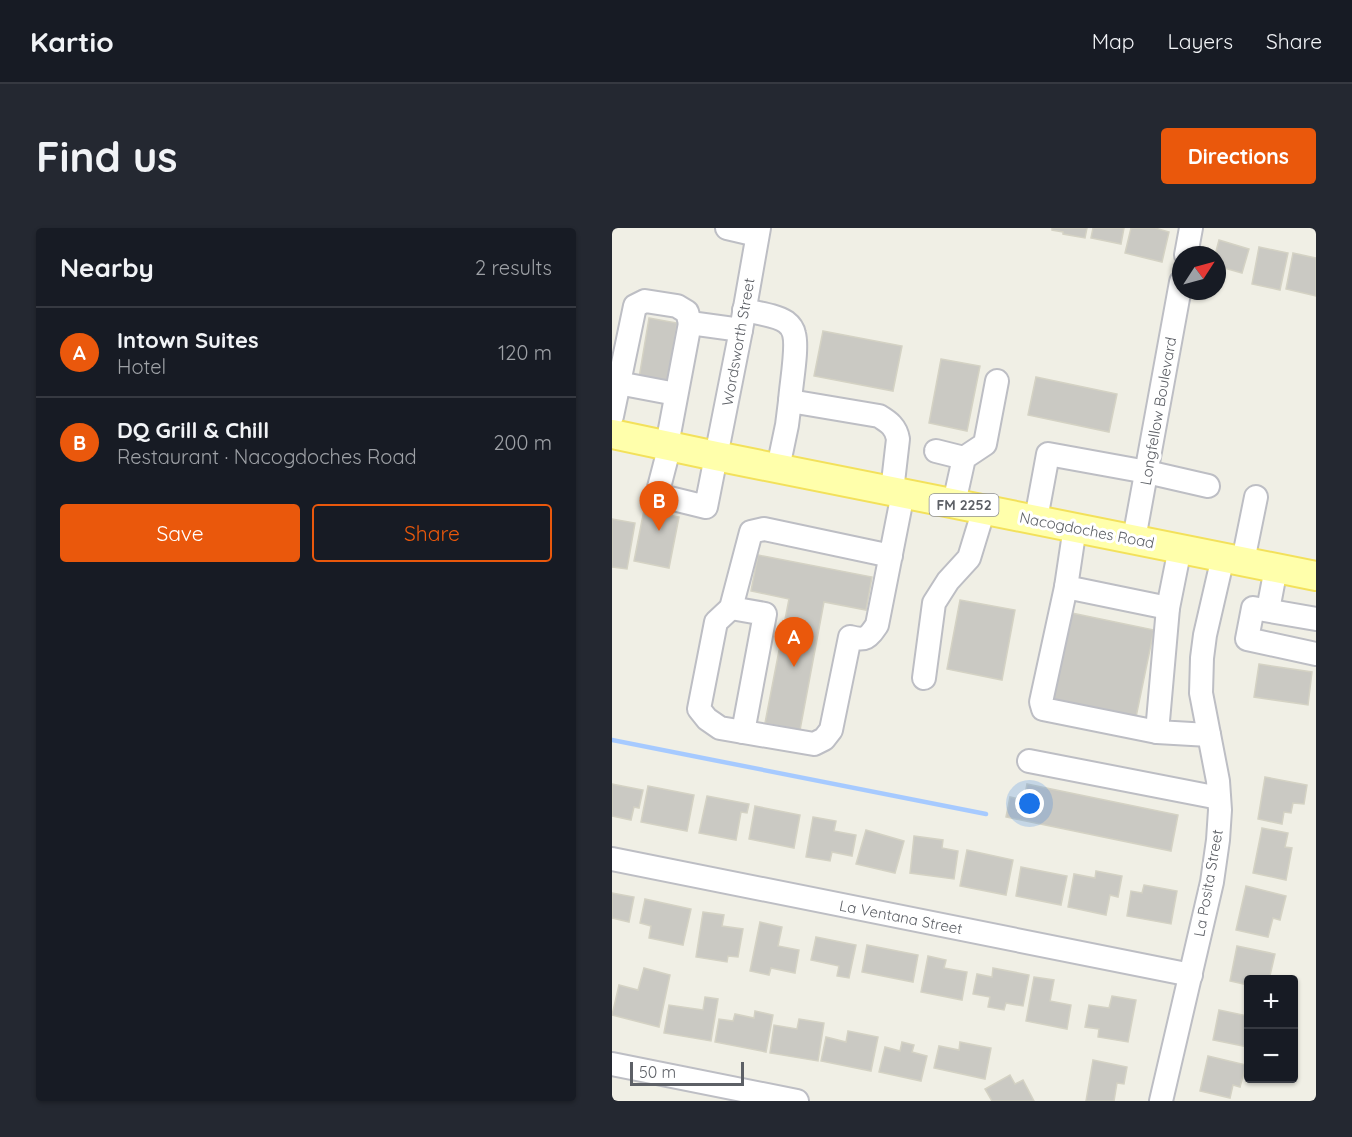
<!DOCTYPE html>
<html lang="en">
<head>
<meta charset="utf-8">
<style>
	:root { --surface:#171b24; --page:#242831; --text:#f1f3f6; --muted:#9ea1a6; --line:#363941; --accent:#ea580c }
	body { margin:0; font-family:Quicksand,sans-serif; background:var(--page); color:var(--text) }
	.controls { position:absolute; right:18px; bottom:18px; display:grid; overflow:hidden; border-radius:6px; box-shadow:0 2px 4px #0004 }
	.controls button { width:54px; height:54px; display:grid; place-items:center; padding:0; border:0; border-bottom:2px solid var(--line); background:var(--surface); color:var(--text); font:30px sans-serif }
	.compass { position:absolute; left:560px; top:18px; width:54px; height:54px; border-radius:50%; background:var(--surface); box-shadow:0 2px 4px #0004; rotate:54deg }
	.scale { position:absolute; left:18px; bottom:15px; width:114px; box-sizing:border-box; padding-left:6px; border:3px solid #5d6066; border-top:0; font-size:16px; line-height:21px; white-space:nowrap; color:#5d6066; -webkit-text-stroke:4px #fff; paint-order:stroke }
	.you { position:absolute; left:418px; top:576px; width:21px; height:21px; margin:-15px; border:4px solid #fff; border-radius:50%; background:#1a73e8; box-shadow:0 0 0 9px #1a73e833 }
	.badge { display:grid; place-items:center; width:39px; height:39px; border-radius:50%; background:var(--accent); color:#fff; font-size:20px; font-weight:700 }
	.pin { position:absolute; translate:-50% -50px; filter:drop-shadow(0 2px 3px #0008) }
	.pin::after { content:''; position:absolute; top:32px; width:21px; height:18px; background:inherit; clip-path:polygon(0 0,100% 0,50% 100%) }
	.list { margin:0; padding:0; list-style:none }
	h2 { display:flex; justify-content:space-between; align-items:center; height:78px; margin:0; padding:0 24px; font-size:26px }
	h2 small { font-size:20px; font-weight:400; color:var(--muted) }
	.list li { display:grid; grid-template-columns:39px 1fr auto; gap:18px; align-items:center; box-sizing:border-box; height:90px; padding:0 24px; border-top:2px solid var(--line) }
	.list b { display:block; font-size:22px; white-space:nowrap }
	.list p { margin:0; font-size:20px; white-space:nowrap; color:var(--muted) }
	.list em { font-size:20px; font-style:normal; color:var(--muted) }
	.actions { display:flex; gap:12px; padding:18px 24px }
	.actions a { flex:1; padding:14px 0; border:2px solid var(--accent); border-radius:6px; text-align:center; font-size:21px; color:var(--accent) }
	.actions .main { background:var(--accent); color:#fff }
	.map { position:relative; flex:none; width:704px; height:873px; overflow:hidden; border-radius:6px }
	header { display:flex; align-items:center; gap:36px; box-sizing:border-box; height:84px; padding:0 30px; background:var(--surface); border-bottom:2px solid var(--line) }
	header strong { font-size:28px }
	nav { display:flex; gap:33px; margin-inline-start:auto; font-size:21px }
	.intro { display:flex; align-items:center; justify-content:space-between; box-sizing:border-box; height:144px; padding:0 36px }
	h1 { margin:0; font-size:42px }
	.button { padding:15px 27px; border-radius:6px; background:var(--accent); color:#fff; font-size:21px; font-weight:700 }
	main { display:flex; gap:36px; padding:0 36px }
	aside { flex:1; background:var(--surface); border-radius:6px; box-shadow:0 2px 4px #0004 }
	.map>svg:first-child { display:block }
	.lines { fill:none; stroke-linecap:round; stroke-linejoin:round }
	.stream { stroke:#a6caff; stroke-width:4.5 }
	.building { fill:#cac9c3; stroke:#d4d2c4; stroke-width:1.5 }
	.minor-casing { stroke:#bdbec4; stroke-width:26 }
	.major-casing { stroke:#f3e15b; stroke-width:32 }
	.minor { stroke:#fff; stroke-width:22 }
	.major { stroke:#ffffab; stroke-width:28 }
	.labels { text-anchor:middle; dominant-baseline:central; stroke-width:6; stroke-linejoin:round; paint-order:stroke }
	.shield { fill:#fff; stroke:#8e9094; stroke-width:1.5 }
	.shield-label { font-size:14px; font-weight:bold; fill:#5d6066 }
	.street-label { font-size:15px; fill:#5d6066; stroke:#fff }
</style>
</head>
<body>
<header>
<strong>Kartio</strong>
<nav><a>Map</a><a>Layers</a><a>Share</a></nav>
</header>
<div class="intro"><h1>Find us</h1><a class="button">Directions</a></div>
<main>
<aside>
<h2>Nearby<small>2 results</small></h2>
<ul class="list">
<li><span class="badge">A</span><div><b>Intown Suites</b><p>Hotel</p></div><em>120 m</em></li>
<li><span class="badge">B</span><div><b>DQ Grill &amp; Chill</b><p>Restaurant · Nacogdoches Road</p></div><em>200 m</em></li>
</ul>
<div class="actions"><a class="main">Save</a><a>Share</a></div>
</aside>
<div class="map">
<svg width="704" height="873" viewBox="0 0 704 873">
	<rect width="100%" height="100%" fill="#f0efe5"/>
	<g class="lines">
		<path class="stream" d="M0,512L374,586"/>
	</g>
	<g class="building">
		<path d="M440,0H475L473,10L451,6V4L440,2Z"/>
		<path d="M481,0H512L509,16L479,10Z"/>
		<path d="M519,0H543L557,4L550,34L513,25Z"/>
		<path d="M607,12L637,21L630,45L605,38V27H603Z"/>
		<path d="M647,19L676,25L668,62L640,56Z"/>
		<path d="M681,25L704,30V68L674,61Z"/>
		<path d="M37,90L65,95L56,155L27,150Z"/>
		<path d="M211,103L290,118L281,163L202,148Z"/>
		<path d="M329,131L368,138L355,203L317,195Z"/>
		<path d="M424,149L505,166L497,204L416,187Z"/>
		<path d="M32,282L67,289L57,340L22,333Z"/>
		<path d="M0,291L23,295L15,341L0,339Z"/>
		<path d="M146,327L260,349L254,382L212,374L188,502L153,495L177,371L139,363Z"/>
		<path d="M348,372L403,382L390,452L335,441Z"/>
		<path d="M455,384L542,402L524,489L438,471Z"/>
		<path d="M647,436L700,444L696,477L642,469Z"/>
		<path d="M653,549L695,557L692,576L681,575L679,585L672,584L670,596L646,591Z"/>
		<path d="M0,556L31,562L27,580L22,579L19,592L0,588Z"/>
		<path d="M415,556L566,587L559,623L394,589L398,569L412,572Z"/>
		<path d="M36,558L82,567L75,603L29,594Z"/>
		<path d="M95,568L137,576L135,585L129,584L124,612L87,605Z"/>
		<path d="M143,578L188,587L182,620L137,611Z"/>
		<path d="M201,589L224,593L222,603L244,607L240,628L220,624L218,633L194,629Z"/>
		<path d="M650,600L676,605L673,619L680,620L674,652L641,645Z"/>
		<path d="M254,602L292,613L283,645L244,636Z"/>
		<path d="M302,608L331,612L330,620L346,623L342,651L298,645Z"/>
		<path d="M355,622L401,632L394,667L348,658Z"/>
		<path d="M409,639L455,648L449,677L404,668Z"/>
		<path d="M484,643L510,648L506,669L498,667L494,687L456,679L462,646L483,650Z"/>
		<path d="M532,657L565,663L559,696L515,688L519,663L530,665Z"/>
		<path d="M634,658L674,668L668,692L661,690L656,709L624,702Z"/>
		<path d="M0,665L22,669L17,694L0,690Z"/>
		<path d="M33,671L79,681L71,717L37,710L39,698L28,695Z"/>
		<path d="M91,684L112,687L110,698L131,701L126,729L116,728L115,734L84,729Z"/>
		<path d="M148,694L170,699L166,718L187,722L183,745L159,740L157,747L138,743Z"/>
		<path d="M204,709L244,717L237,750L225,748L227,738L199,732Z"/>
		<path d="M255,717L306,727L301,754L250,744Z"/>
		<path d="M625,718L663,726L657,752H636V757L618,753Z"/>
		<path d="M316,728L334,732L332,740L355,744L350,772L309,764Z"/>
		<path d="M32,740L58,747L47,799L0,787L7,757L26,762Z"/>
		<path d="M381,740L417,747L411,778L394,775L392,782L376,779L378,769L361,766L365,746L380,749Z"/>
		<path d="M422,749L442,752L438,773L459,777L455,801L414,793Z"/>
		<path d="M500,768L524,772L516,814L486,809L487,801L473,799L477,777L497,780Z"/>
		<path d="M93,769L106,771L99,813L52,805L57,777L91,782Z"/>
		<path d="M607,782L636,788V819L601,812Z"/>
		<path d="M143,783L161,787L154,824L103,814L107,791L121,793L123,786L142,790Z"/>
		<path d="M187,791L212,795L206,833L158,825L162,797L185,801Z"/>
		<path d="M236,803L266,809L259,843L209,833L214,809L234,814Z"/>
		<path d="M290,814L302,817L300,824L315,828L309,853L267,844L273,819L288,823Z"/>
		<path d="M348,814L379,820L373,851L322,840L327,818L347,822Z"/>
		<path d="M596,828L634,837L628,859L621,857L618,870L588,863Z"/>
		<path d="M481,832L515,839L512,856L505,855L502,873H474Z"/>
		<path d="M398,847L403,856L411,852L422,873H380L373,861Z"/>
	</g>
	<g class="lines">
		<defs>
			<g id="minor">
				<path d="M115,0L145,7"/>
				<path d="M574,27L579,0"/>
				<path d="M132,82C144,85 164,87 174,94C178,97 181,101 182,106C186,120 179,156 178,173"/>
				<path d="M6,155L64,166"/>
				<path d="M0,188L23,78L33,73L65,78L75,84L78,95L129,102"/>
				<path d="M55,217L78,95"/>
				<path d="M58,217L45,267L94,279L129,102L147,0"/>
				<path d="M324,223L352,230"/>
				<path d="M166,240L175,197L178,173L267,188C277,194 284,199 286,211L280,263"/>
				<path d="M342,275L352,230L373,216L385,153"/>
				<path d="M424,291L436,226L535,244L596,258"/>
				<path d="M463,299L454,359L556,380"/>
				<path d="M522,311L569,54"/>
				<path d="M568,320L556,380L545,504L597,507"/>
				<path d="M279,328L152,301L139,304L119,380L104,394L87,481L95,491L108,500L202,516L212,511L219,502L238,409C254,413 256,410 265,397L291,265"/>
				<path d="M631,333L644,269"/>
				<path d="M454,359L429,474L431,481L545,504"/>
				<path d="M119,380L153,386L131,504"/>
				<path d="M656,382L664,340"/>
				<path d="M704,391L641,380L635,411L704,426"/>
				<path d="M312,450L322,375L336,353L357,330L372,281"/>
				<path d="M417,533L607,570"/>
				<path d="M0,631L579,747"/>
				<path d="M0,836L185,873"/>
				<path d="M549,873L600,654L606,612L608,582L606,553L589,465L590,430L593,407L611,329"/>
			</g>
			<path id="major" d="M0,206L104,228L704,348"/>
		</defs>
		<use href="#minor" class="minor-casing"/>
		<use href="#major" class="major-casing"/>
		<use href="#minor" class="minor"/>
		<use href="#major" class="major"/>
	</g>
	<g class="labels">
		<rect class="shield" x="317.5" y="266" width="69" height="22" rx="4.5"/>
		<g class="shield-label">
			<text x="352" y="277">FM 2252</text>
		</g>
		<g class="street-label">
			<text transform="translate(126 114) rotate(-80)">Wordsworth Street</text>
			<text transform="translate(546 183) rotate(-80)">Longfellow Boulevard</text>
			<text transform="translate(475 302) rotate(11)">Nacogdoches Road</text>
			<text transform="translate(596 655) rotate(-80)">La Posita Street</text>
			<text transform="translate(289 689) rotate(11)">La Ventana Street</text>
		</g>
	</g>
</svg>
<div class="controls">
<button>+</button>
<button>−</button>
</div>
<svg class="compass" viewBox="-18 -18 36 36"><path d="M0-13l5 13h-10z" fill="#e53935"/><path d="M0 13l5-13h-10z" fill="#9ea1a6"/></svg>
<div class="scale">50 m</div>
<div class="you"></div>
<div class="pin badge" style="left:182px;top:439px">A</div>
<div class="pin badge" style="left:47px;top:303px">B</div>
</div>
</main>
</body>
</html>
